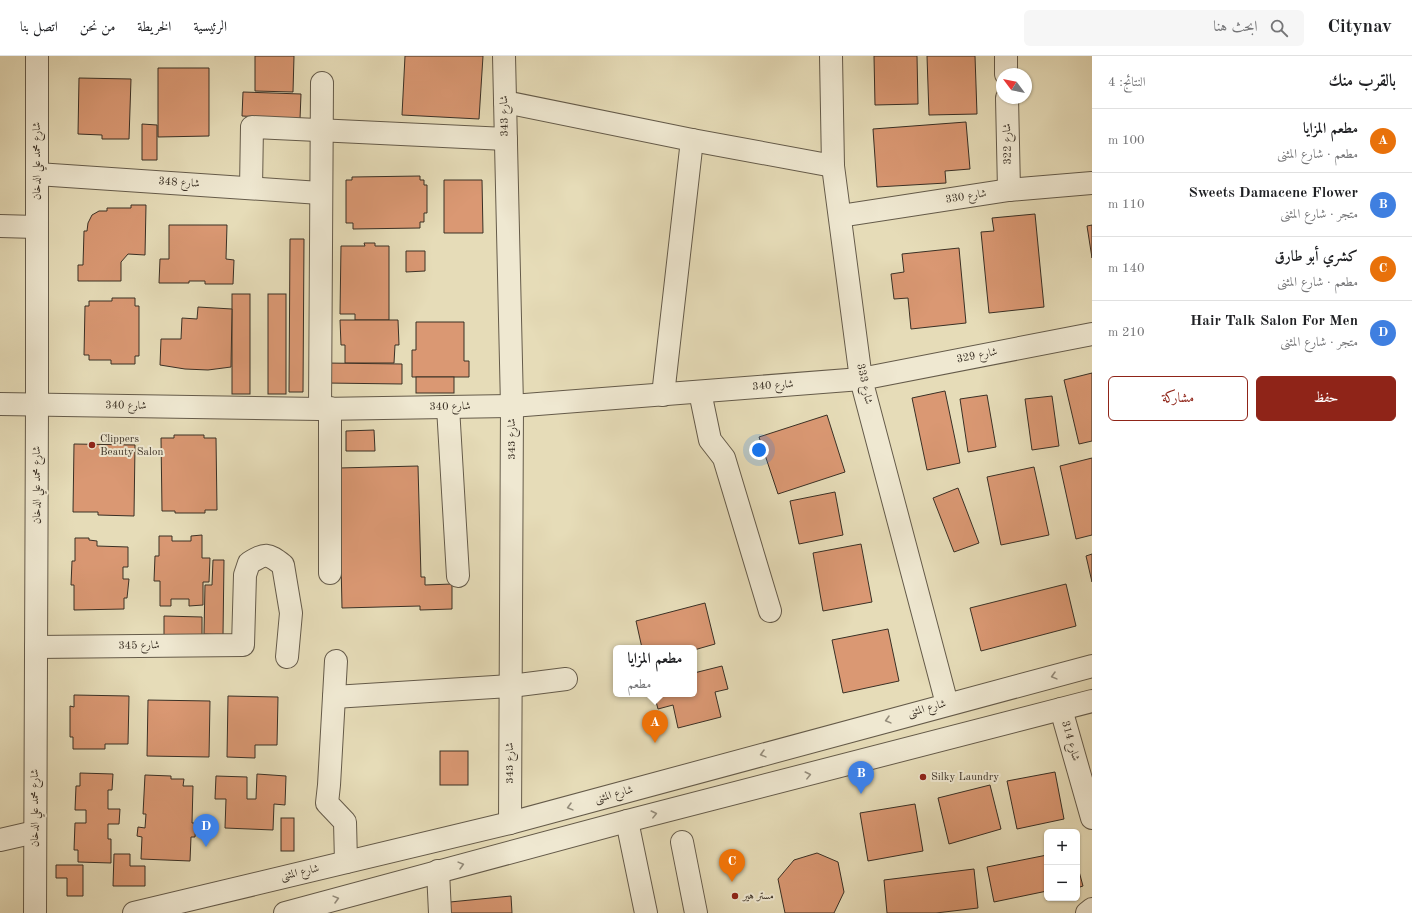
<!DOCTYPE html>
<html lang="ar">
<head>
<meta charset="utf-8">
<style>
	:root { --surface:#fff; --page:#f6f6f6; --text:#202124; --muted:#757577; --line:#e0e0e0; --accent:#8f2418 }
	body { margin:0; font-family:"Old Standard TT",Amiri,serif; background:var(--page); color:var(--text); direction:rtl }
	.controls { position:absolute; right:12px; bottom:12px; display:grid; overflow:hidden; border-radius:6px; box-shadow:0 1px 3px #0004 }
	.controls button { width:36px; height:36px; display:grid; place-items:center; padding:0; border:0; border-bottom:1px solid var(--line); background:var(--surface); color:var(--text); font:20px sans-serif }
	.compass { position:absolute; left:996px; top:12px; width:36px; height:36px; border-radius:50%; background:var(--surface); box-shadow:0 1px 3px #0004; rotate:302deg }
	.you { position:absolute; left:759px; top:394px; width:14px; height:14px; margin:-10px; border:3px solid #fff; border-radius:50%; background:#1a73e8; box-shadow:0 0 0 6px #1a73e833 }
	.badge { display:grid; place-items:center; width:26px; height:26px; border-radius:50%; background:var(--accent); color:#fff; font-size:13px; font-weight:700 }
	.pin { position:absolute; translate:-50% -33px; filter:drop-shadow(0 1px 2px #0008) }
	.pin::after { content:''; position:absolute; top:21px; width:14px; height:12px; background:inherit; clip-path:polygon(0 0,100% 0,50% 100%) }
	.popup { position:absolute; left:613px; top:589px; width:84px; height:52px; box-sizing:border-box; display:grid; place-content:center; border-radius:6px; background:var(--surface); filter:drop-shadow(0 1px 3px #0005); font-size:13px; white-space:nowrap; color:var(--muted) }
	.popup b { font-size:15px; color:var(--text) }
	.popup::after { content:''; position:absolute; left:50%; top:100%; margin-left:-8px; border:8px solid transparent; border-top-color:var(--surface) }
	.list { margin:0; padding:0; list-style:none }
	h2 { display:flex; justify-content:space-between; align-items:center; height:52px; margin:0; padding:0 16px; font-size:17px }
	h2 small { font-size:13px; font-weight:400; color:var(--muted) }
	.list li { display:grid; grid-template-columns:26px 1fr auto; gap:12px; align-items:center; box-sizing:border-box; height:64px; padding:0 16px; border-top:1px solid var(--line) }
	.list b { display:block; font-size:15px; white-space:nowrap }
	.list p { margin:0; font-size:13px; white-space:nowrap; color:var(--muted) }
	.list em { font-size:13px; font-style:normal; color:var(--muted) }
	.actions { display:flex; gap:8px; padding:12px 16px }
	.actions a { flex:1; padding:9px 0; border:1px solid var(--accent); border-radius:6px; text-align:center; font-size:14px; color:var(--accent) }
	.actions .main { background:var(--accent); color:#fff }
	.icon { flex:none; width:22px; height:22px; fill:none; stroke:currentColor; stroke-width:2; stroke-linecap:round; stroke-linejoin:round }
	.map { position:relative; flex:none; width:1092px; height:857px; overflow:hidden; direction:ltr }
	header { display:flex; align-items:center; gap:24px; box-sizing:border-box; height:56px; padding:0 20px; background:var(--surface); border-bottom:1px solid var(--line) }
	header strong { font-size:19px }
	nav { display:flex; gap:22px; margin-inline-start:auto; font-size:14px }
	.search { width:280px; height:36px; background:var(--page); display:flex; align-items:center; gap:10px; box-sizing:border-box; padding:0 14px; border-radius:6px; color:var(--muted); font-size:15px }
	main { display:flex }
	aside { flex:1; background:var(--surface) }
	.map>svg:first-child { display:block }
	.building { fill:#da9873; stroke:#3a3025 }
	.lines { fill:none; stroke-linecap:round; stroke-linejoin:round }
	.minor-casing { stroke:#655b4a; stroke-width:24 }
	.minor { stroke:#efe8d1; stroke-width:22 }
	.oneway { stroke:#948c7b }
	.poi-dot { fill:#8f2418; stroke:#efe8d1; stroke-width:1.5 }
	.labels { text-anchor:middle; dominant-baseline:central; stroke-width:4; stroke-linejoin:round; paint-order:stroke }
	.street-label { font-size:11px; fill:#3a3025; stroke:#efe8d1 }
	.poi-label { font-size:11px; fill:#3a3025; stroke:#efe8d1; text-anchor:start }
</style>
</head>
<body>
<header>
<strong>Citynav</strong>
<div class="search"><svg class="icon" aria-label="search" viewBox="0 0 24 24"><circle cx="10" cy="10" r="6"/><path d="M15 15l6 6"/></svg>ابحث هنا</div>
<nav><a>الرئيسية</a><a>الخريطة</a><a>من نحن</a><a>اتصل بنا</a></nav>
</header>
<main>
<aside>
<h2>بالقرب منك<small>النتائج: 4</small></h2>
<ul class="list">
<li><span class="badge" style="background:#e8710a">A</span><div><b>مطعم المزايا</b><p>مطعم · شارع المثنى</p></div><em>100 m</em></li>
<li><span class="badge" style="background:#3f7fe0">B</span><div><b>Sweets Damacene Flower</b><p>متجر · شارع المثنى</p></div><em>110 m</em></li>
<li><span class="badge" style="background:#e8710a">C</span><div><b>كشري أبو طارق</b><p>مطعم · شارع المثنى</p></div><em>140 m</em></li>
<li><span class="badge" style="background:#3f7fe0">D</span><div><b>Hair Talk Salon For Men</b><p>متجر · شارع المثنى</p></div><em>210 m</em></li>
</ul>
<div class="actions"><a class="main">حفظ</a><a>مشاركة</a></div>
</aside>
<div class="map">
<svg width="1092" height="857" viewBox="0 0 1092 857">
	<rect width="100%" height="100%" fill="#e6dcb8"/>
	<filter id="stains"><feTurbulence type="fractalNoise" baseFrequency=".005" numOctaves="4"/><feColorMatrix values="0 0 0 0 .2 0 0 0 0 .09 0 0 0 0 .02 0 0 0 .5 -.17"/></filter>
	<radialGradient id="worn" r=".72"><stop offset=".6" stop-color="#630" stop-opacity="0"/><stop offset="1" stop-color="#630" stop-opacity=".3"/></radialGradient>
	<g class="building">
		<path d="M255,0H294L293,36L255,35Z"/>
		<path d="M405,0H483L479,63L402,59Z"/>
		<path d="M874,0H917L918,48L875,49Z"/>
		<path d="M927,0H975L977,58L929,59Z"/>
		<path d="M158,12H209V80L158,81Z"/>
		<path d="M79,22L131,23L129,83H102V79L78,78Z"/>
		<path d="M243,36L301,38L300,63L242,60Z"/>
		<path d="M966,66L970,113L945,115L946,127L877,131L873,73Z"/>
		<path d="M142,68L157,69V104H142Z"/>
		<path d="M420,120V124H424V129H427V157H424V166H420V172L353,173V167H346V124H352V121Z"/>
		<path d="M444,124H482L483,177H444Z"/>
		<path d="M131,149H146L145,199L128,198L121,206V225H78V209H83L84,175H87L88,167L92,159L99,155H107V152H131Z"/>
		<path d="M1035,158L1044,251L989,257L981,176L994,175L992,162Z"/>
		<path d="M169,169H227L226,203L234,204L233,228H205V225H189V227H159L160,203H169Z"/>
		<path d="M1092,169V202L1087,170Z"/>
		<path d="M290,183H304L303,336H289Z"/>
		<path d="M364,187H375V190H389V264H355V258H340L341,190H365Z"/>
		<path d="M959,192L966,267L911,273L908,242L894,243L891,218L904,216L902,198Z"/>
		<path d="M406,195H425V215L406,216Z"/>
		<rect x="232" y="238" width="18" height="100"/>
		<rect x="268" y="238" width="18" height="100"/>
		<path d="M112,242H135V250H139V300H135V308H111V304H89V299H84L85,250H89V245H112Z"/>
		<path d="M198,251L232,253L231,311L208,314L185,313L160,309L161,283H181L182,262L197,263Z"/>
		<path d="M340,264H398L399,289H395L394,307H345V289H341Z"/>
		<path d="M416,266H464V305H469V321H412V294H416Z"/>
		<path d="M326,307L402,308V328L326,327Z"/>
		<path d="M1092,317V385L1079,388L1064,324Z"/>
		<rect x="416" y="321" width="38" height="16"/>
		<path d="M945,335L960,407L927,414L912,342Z"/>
		<path d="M987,339L996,391L968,396L960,343Z"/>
		<path d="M1052,340L1059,390L1032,394L1025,343Z"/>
		<path d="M827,359L845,416L778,438L759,381Z"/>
		<path d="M374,374L375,395H346V375Z"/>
		<path d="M174,379H204V382H216L217,454H205V457H175V455H162L161,382H174Z"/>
		<path d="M74,388L135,389L134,460L98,459V456H73Z"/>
		<path d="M1092,402V479L1076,483L1060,410Z"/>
		<path d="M418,410L421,521H425V529L452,528V553L420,554V550L342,552L339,412Z"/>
		<path d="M1034,411L1049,479L1001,489L987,421Z"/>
		<path d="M958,432L979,487L954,496L933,442Z"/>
		<path d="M835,436L843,479L799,488L790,445Z"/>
		<path d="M202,479V502H210L209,526H203V549L189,550V543H171V550H160V525H154L155,500H159V480H172V485H191V480Z"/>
		<path d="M75,482H89V484L97,485V490L128,491V511H123V523H129L127,542H124V553L74,554V529H71L72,505H75Z"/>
		<path d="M861,488L872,546L823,555L813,497Z"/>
		<path d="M1092,498V526L1086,500Z"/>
		<path d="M213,504H224L223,579L204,578L205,529H212Z"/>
		<path d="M1066,528L1076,570L981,595L970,552Z"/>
		<path d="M705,547L715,588L694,594V592H642L636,565Z"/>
		<path d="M164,560L202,561V581H164Z"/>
		<path d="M888,573L899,625L843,637L832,584Z"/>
		<path d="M722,610L728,633L715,636L721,661L678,672L673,649L658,653L654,638H694V617Z"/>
		<path d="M74,639L129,640L128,688H105V693H73V681H70V650L74,651Z"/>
		<path d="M228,640L278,641L277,689H255V702L227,701Z"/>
		<path d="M148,644L210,645L209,701L147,700Z"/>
		<rect x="440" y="695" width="28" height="34"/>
		<path d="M1055,716L1064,763L1017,773L1007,725Z"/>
		<path d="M80,717L113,718L112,734H108V753H120L119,768H108V783H111V807L78,806V794H74L75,767H86V754H75L76,730H80Z"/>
		<path d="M257,718L286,720L285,749L274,748L273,774L225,772L226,743H215L216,720L247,721V743H256Z"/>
		<path d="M145,719L171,720V723H184L183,730H193L192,767H196L195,781H191L190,805L141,803L142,781L137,780L138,771L145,772L146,758H143Z"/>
		<path d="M990,729L1001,773L949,788L938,742Z"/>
		<path d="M915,748L923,795L868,805L860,757Z"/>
		<rect x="281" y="762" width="13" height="33"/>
		<path d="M817,797L838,806L844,836L834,857H785L778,823L794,804Z"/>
		<path d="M114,798H130V810H145V830H113Z"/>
		<path d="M1047,799V835L994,846L987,811Z"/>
		<path d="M1077,808L1083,830L1077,832Z"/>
		<path d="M56,809H83V840H67V822H56Z"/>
		<path d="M974,813L978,852L936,857H887L884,824Z"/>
		<path d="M511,840L512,857H451L450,846Z"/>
	</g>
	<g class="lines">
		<defs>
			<g id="minor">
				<path d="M504,0L512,350L510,767"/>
				<path d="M831,0L833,110L861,323L947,648"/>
				<path d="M1006,0V18"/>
				<path d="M1007,42L1009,134"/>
				<path d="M505,46L692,84L833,110"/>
				<path d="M37,118L320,137"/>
				<path d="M251,132L252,71L506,83"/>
				<path d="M840,160L1009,134L1092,127"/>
				<path d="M0,170L36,171"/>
				<path d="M700,336L710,384L724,402L770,555"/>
				<path d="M663,339L692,84"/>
				<path d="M0,348L320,353L512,350L861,323L1092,278"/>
				<path d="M448,351L458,520"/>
				<path d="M330,352V517"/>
				<path d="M320,353L322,27"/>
				<path d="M36,591L243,589L245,519L249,507C266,497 267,497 283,509L291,557L287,601"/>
				<path d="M336,605L329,729L327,747L345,766L346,806"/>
				<path d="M334,641L511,630L566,623"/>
				<path d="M1061,653L1092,762"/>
				<path d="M627,765L646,857"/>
				<path d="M0,784L35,776"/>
				<path d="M682,786L696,857"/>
				<path d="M438,815L440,857"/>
				<path d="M35,857L37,349V0"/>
				<path d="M134,857L510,767L1092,610"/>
				<path d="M285,857L627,765L1092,645"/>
				<path d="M1087,857L1092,853"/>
			</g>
		</defs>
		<use href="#minor" class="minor-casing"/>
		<use href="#minor" class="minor"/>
	</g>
	<defs><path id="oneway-chevron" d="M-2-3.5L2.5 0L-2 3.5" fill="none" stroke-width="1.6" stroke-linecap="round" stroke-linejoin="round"/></defs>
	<g class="oneway">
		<use href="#oneway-chevron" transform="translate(1054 620) rotate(165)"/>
		<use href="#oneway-chevron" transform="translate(888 664) rotate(165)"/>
		<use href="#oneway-chevron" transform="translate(763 698) rotate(165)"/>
		<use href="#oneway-chevron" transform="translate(808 719) rotate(-14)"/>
		<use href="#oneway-chevron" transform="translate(570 751) rotate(165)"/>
		<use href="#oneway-chevron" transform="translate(654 758) rotate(-14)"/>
		<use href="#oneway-chevron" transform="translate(461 809) rotate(-15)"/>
		<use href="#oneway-chevron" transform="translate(336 843) rotate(-15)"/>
	</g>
	<g class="poi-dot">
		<circle cx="92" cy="389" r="4"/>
		<circle cx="923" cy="721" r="4"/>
		<circle cx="735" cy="840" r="4"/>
	</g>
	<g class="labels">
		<g class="street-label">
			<text transform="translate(505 60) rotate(-91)">شارع 343</text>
			<text transform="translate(1008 88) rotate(-91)">شارع 322</text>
			<text transform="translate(37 105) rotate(-90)">شارع محمد علي الدخان</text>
			<text transform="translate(179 127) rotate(4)">شارع 348</text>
			<text transform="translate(966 141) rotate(-9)">شارع 330</text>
			<text transform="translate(977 300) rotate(-11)">شارع 329</text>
			<text transform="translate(864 328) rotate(78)">شارع 333</text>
			<text transform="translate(773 330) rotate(-4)">شارع 340</text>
			<text transform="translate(126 350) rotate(1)">شارع 340</text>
			<text transform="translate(450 351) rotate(-1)">شارع 340</text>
			<text transform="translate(512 383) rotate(-90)">شارع 343</text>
			<text transform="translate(37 429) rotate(-90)">شارع محمد علي الدخان</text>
			<text transform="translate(139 590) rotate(-1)">شارع 345</text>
			<text transform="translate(927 653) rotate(-15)">شارع المثنى</text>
			<text transform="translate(1070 685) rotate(74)">شارع 314</text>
			<text transform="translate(510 707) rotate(-90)">شارع 343</text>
			<text transform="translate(614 739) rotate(-15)">شارع المثنى</text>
			<text transform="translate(35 752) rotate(-90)">شارع محمد علي الدخان</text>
			<text transform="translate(300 817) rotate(-13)">شارع المثنى</text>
		</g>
		<g class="poi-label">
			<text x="100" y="383">Clippers<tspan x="100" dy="13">Beauty Salon</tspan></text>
			<text x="931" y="721">Silky Laundry</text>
			<text x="743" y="840">مستر هير</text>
		</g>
	</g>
	<rect width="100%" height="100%" filter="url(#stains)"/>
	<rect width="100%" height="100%" fill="url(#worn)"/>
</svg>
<div class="controls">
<button>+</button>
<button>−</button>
</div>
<svg class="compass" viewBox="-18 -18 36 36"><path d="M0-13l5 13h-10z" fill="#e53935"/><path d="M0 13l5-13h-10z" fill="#757577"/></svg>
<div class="you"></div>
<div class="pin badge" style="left:655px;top:687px;background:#e8710a">A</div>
<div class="popup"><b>مطعم المزايا</b>مطعم</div>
<div class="pin badge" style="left:861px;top:738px;background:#3f7fe0">B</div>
<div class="pin badge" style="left:732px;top:826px;background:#e8710a">C</div>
<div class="pin badge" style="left:206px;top:791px;background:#3f7fe0">D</div>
</div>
</main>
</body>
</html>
